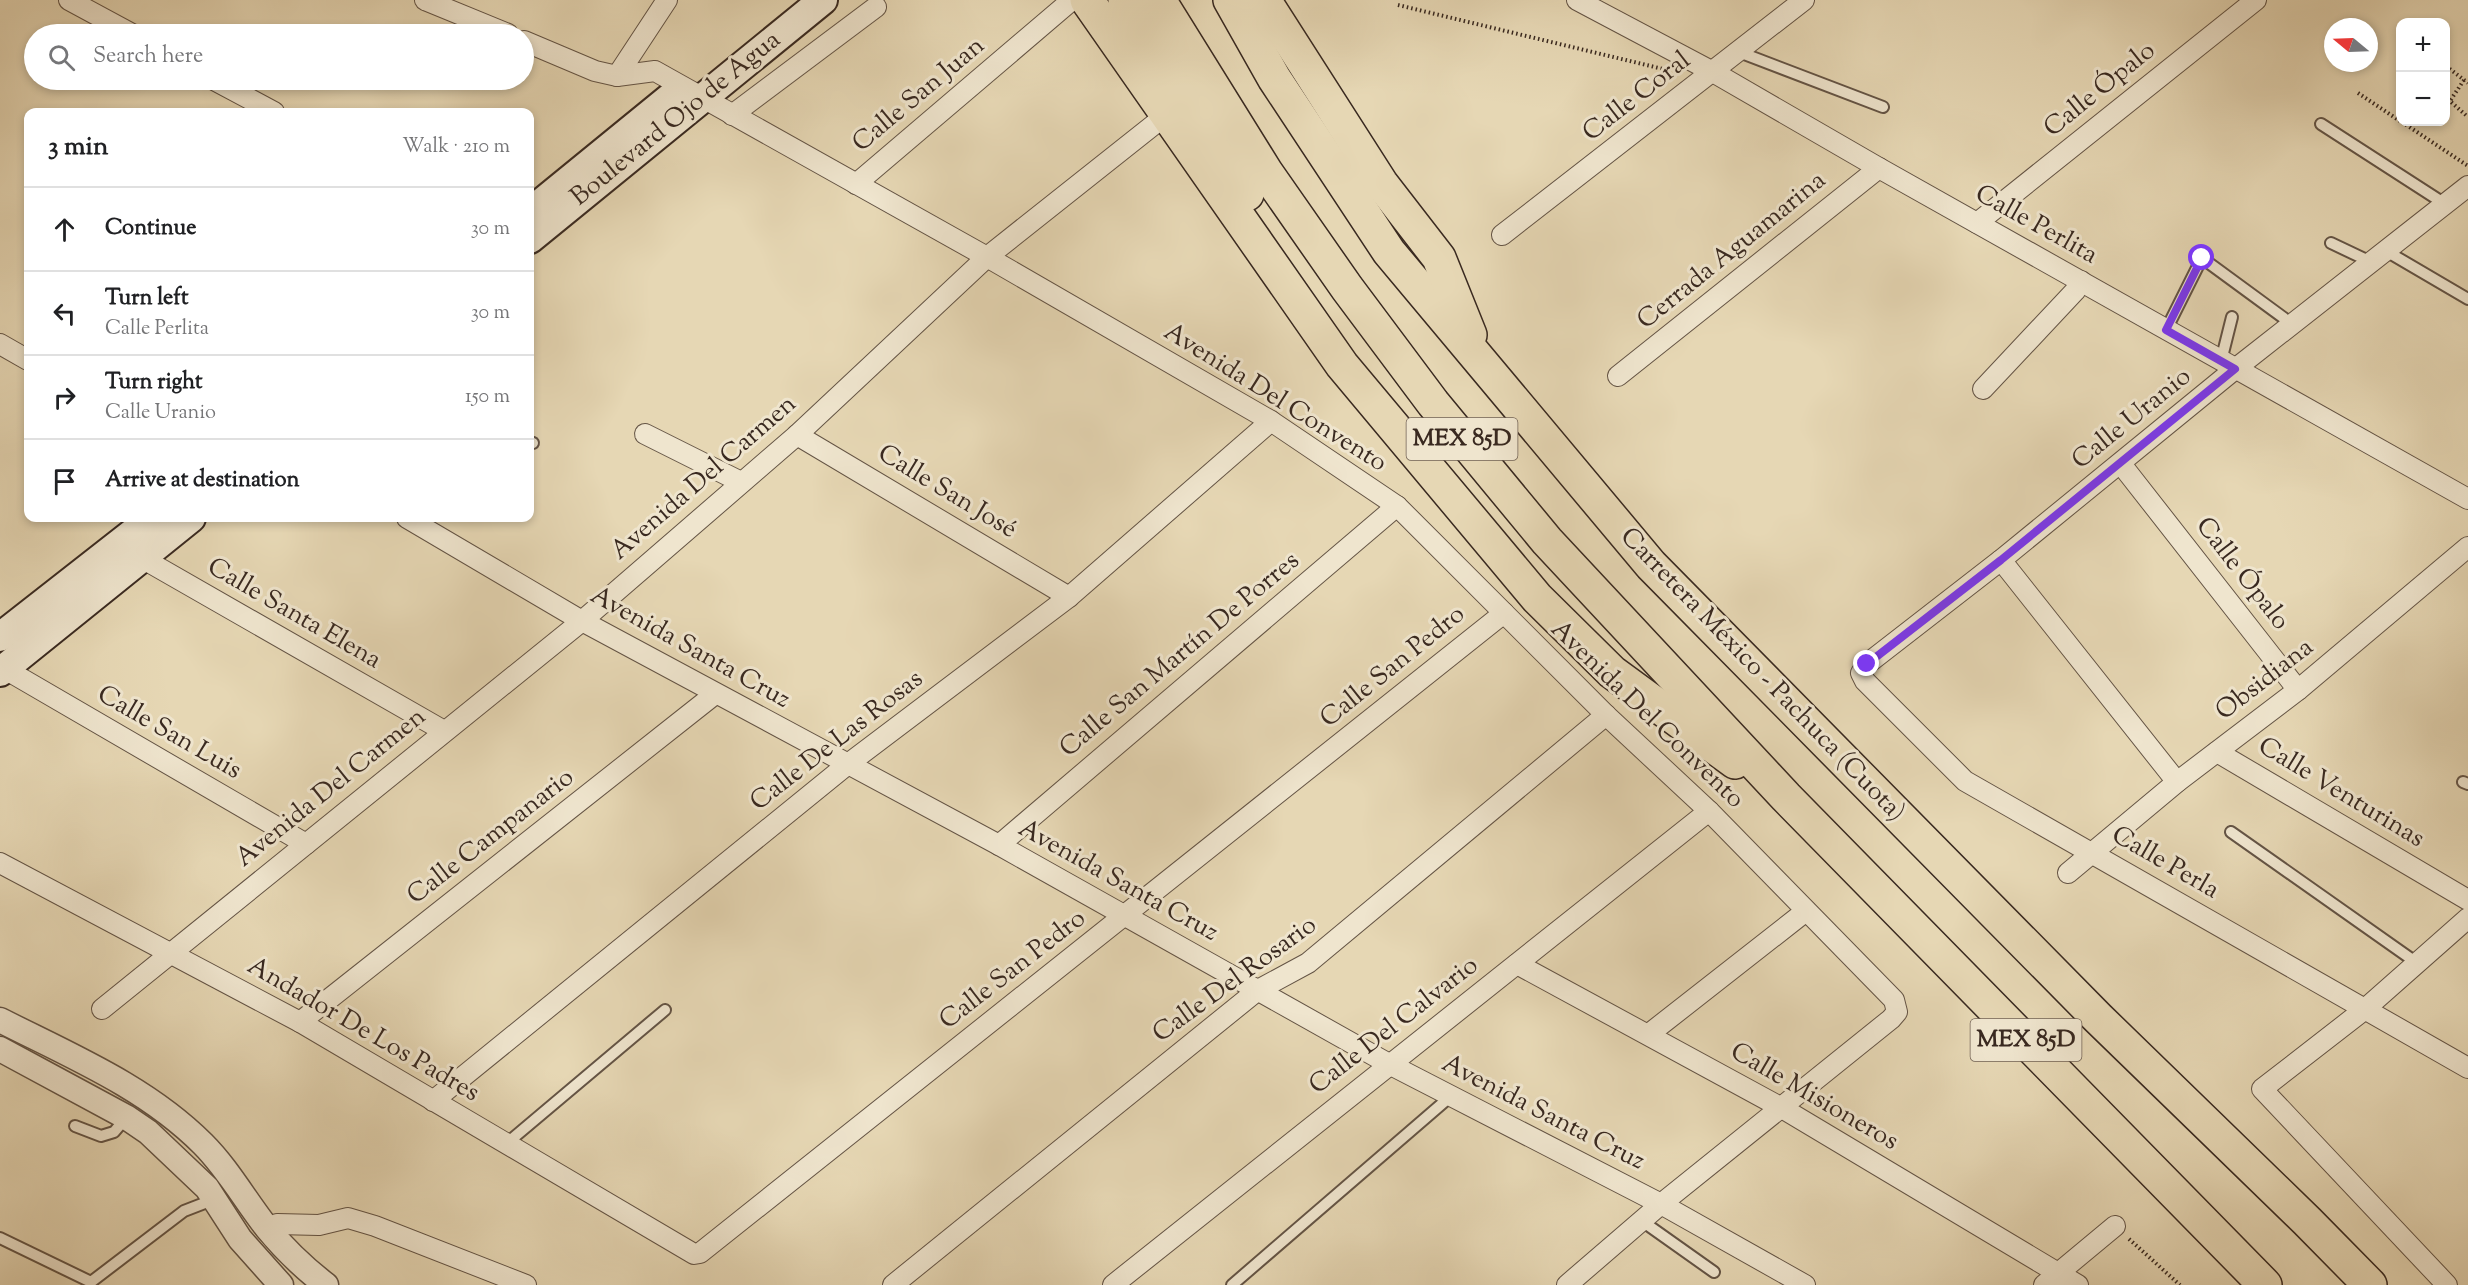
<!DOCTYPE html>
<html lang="en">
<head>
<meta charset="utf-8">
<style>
	:root { --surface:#fff; --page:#f2f2f2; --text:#202124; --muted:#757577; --line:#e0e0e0 }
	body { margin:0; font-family:"Sorts Mill Goudy",serif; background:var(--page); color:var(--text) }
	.controls { position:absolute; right:18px; top:18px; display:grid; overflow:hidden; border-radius:12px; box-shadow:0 3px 9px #0003 }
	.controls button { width:54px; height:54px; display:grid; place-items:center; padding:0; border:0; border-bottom:2px solid var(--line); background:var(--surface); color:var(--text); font:30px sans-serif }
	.compass { position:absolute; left:2324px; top:18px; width:54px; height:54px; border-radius:50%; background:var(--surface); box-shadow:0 3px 9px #0003; rotate:289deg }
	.stop { position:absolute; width:18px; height:18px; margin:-14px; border:4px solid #7c3aed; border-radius:50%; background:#fff }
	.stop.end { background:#7c3aed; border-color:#fff; box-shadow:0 2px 6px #0008 }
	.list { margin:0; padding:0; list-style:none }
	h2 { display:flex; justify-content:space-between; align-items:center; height:78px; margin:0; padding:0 24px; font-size:26px }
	h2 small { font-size:20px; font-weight:400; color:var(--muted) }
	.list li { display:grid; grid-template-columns:39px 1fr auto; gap:18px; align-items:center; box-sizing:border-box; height:84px; padding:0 24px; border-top:2px solid var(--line) }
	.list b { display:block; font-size:22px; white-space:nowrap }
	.list p { margin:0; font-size:20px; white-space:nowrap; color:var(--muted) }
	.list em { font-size:20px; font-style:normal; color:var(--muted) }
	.icon { flex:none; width:33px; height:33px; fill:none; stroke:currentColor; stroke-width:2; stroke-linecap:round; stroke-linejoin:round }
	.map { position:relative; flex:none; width:2468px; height:1285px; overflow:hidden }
	.search { position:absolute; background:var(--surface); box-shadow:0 3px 9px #0003; left:24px; top:24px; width:510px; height:66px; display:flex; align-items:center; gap:15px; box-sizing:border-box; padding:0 21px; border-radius:33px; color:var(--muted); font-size:22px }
	.panel { position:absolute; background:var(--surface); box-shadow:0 3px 9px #0003; left:24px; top:108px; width:510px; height:414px; border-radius:12px }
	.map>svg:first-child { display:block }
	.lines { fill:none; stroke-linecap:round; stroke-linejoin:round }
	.service-casing { stroke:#645445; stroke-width:14 }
	.minor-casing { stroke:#645445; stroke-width:22 }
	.tertiary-casing { stroke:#645445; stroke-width:27 }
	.secondary-casing { stroke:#392920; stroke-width:32 }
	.motorway-casing { stroke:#392920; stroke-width:36 }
	.path { stroke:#392920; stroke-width:4; stroke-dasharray:1.5 3; stroke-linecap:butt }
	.service { stroke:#efe5ce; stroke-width:10 }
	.minor { stroke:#efe5ce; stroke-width:20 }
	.tertiary { stroke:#efe5ce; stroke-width:24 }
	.secondary { stroke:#efe5ce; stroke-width:28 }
	.motorway { stroke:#e6d7b4; stroke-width:33 }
	.route { stroke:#7c3aed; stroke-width:8 }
	.labels { text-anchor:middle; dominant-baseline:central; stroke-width:6; stroke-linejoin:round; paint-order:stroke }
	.shield { fill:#efe5ce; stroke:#706154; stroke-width:1.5 }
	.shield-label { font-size:24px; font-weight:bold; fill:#392920 }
	.street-label { font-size:26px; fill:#392920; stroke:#efe5ce }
</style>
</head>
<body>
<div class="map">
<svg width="2468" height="1285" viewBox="0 0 2468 1285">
	<rect width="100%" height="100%" fill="#e6d7b4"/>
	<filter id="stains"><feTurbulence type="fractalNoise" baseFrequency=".00333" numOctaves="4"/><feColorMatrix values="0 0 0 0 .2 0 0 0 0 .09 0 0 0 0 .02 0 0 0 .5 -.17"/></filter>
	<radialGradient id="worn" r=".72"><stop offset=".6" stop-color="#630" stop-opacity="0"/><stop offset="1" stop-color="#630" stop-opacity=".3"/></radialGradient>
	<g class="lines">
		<defs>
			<g id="service">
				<path d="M1739,52L1883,107"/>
				<path d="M2321,124L2445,204"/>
				<path d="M2331,243L2371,262"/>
				<path d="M2386,251L2468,299"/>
				<path d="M2166,330L2202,258L2292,324"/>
				<path d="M2221,361L2232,317"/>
				<path d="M530,442L533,443"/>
				<path d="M2463,782L2468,784"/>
				<path d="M2231,832L2417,963"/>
				<path d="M75,1126L101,1136L114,1132L126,1118"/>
				<path d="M506,1144L665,1010"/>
				<path d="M1642,1221L1714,1272"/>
				<path d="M0,1238L91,1282L184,1211L215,1199"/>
				<path d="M1232,1285L1451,1096"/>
			</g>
			<g id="minor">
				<path d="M69,0L132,34"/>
				<path d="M425,0L508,34"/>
				<path d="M1577,0L1713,72L1879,168L2468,499"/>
				<path d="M524,41L595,71L617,76L655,71L987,257L1271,421L1397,506L1606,715L1709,811L1894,1000L1897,1012L1891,1019L1661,1204L1567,1285"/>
				<path d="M617,76L667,0"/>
				<path d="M214,80L274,112"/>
				<path d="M732,115L876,7"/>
				<path d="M856,184L1072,0"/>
				<path d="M2468,186L2235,369L2001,560L1867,664L1861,673L1865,681L1965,781L2468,1068"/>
				<path d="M1977,223L2256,0"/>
				<path d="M1502,235L1804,0"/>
				<path d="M0,344L28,360"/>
				<path d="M1618,376L1879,168"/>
				<path d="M1983,389L2075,291L2081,281"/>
				<path d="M645,434L741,482"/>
				<path d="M797,435L1069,597"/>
				<path d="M2121,464L2298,690"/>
				<path d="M407,518L582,621L999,845L1389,1064L1661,1204L1805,1285"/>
				<path d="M133,553L444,731"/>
				<path d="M2001,560L2177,782"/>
				<path d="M5,669L306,844"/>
				<path d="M2217,752L2468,900"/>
				<path d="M999,845L1397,506"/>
				<path d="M0,863L300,1022L694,1254L700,1253L1504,613"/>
				<path d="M2068,873L2177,782L2298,690L2468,547"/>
				<path d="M1517,964L1782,1108L2078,1285"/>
				<path d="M102,1009L582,621L797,435L987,257L1166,115"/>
				<path d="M300,1022L715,694"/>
				<path d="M1649,1034L1806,911"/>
				<path d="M433,1101L848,764L1069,597L1271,421"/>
				<path d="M267,1228L277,1224L319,1225L348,1218L375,1226L526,1285"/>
				<path d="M893,1285L1258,990L1308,963L1606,715"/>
				<path d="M1113,1285L1709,811"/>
				<path d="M2044,1285L2115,1226"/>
				<path d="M2447,1285L2262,1089L2365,1009L2468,918"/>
			</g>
			<g id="tertiary">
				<path d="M0,1020C71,1056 146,1087 203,1144C228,1169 245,1200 267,1228C285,1250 304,1268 326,1285"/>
				<path d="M0,1049L126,1117L148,1132L207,1188L240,1239L281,1285"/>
			</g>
			<g id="secondary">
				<path d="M530,212L677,92"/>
				<path d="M530,239L823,0"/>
				<path d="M0,637L152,518"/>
				<path d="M0,672L191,518"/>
			</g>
			<g id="motorway">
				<path d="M1087,0L1342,365L1537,598L1612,672L1735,762"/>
				<path d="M1125,0L1247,194"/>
				<path d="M1159,0L1266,172L1347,288L1433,403L1547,541L1786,797L2265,1285"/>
				<path d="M1230,0L1274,78L1389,252L1651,565L2098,1018L2307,1221L2370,1285"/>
				<path d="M1264,0L1381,183L1439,258L1470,335"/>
			</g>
		</defs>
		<use href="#service" class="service-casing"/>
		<use href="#minor" class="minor-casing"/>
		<use href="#tertiary" class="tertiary-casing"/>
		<use href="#secondary" class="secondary-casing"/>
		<use href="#motorway" class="motorway-casing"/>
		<g class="path">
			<path d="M1398,5L1663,69"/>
			<path d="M2446,66L2468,83"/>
			<path d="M2464,80L2450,101L2468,117"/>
			<path d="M2358,93L2400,121"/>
			<path d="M2402,122L2468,166"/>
			<path d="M2129,1239L2180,1285"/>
		</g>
		<use href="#service" class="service"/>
		<use href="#minor" class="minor"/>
		<use href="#tertiary" class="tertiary"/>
		<use href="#secondary" class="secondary"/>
		<use href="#motorway" class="motorway"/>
	</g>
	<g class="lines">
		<path class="route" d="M1867,664L2001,560L2235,369L2166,330L2202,258"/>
	</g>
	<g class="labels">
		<g class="shield">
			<rect x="1406.5" y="418" width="111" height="42" rx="4.5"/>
			<rect x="1970.5" y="1019" width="111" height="42" rx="4.5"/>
		</g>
		<g class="shield-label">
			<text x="1462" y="439">MEX 85D</text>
			<text x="2026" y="1040">MEX 85D</text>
		</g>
		<g class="street-label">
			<text transform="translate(2100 90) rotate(-39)">Calle Ópalo</text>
			<text transform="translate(919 95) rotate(-40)">Calle San Juan</text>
			<text transform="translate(1637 97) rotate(-38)">Calle Coral</text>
			<text transform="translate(676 119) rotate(-39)">Boulevard Ojo de Agua</text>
			<text transform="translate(2036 225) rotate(29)">Calle Perlita</text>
			<text transform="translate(1732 251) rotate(-39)">Cerrada Aguamarina</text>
			<text transform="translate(1275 398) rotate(32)">Avenida Del Convento</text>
			<text transform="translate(2132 419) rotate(-39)">Calle Uranio</text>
			<text transform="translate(704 478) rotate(-41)">Avenida Del Carmen</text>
			<text transform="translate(947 492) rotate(31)">Calle San José</text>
			<text transform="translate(2242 574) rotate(52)">Calle Ópalo</text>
			<text transform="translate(294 614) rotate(30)">Calle Santa Elena</text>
			<text transform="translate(690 648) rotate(29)">Avenida Santa Cruz</text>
			<text transform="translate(1180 655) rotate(-40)">Calle San Martín De Porres</text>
			<text transform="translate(1393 667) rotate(-39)">Calle San Pedro</text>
			<text transform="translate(1762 675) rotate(46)">Carretera México - Pachuca (Cuota)</text>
			<text transform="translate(2265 680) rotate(-38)">Obsidiana</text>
			<text transform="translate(1647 715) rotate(44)">Avenida Del Convento</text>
			<text transform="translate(169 733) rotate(30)">Calle San Luis</text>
			<text transform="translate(837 741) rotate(-38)">Calle De Las Rosas</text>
			<text transform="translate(331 788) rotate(-39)">Avenida Del Carmen</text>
			<text transform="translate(2341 793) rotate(31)">Calle Venturinas</text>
			<text transform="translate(491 837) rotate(-38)">Calle Campanario</text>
			<text transform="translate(2165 863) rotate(30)">Calle Perla</text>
			<text transform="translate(1118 881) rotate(29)">Avenida Santa Cruz</text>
			<text transform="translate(1013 970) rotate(-38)">Calle San Pedro</text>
			<text transform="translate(1235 980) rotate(-36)">Calle Del Rosario</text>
			<text transform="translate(1394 1026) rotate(-38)">Calle Del Calvario</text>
			<text transform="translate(363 1030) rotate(30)">Andador De Los Padres</text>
			<text transform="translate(1814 1097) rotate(30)">Calle Misioneros</text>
			<text transform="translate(1543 1113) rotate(27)">Avenida Santa Cruz</text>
		</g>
	</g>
	<rect width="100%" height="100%" filter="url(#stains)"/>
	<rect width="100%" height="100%" fill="url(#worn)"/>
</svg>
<div class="controls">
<button>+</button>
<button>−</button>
</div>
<svg class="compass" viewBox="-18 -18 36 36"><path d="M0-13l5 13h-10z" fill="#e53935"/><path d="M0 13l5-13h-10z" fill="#757577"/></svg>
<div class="stop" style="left:2202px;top:258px"></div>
<div class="stop end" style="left:1867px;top:664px"></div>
<div class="search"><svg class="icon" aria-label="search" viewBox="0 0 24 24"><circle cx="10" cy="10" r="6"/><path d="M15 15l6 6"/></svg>Search here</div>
<section class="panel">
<h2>3 min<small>Walk · 210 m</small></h2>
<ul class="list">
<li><svg class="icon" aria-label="ahead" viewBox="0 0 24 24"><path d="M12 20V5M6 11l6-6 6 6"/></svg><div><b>Continue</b></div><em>30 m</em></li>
<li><svg class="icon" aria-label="left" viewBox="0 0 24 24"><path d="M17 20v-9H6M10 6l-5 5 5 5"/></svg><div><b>Turn left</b><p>Calle Perlita</p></div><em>30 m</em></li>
<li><svg class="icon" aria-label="right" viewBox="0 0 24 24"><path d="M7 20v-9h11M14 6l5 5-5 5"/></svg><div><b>Turn right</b><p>Calle Uranio</p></div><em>150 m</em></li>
<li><svg class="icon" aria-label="arrive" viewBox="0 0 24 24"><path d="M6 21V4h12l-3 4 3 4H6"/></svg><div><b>Arrive at destination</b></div></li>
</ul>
</section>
</div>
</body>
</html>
